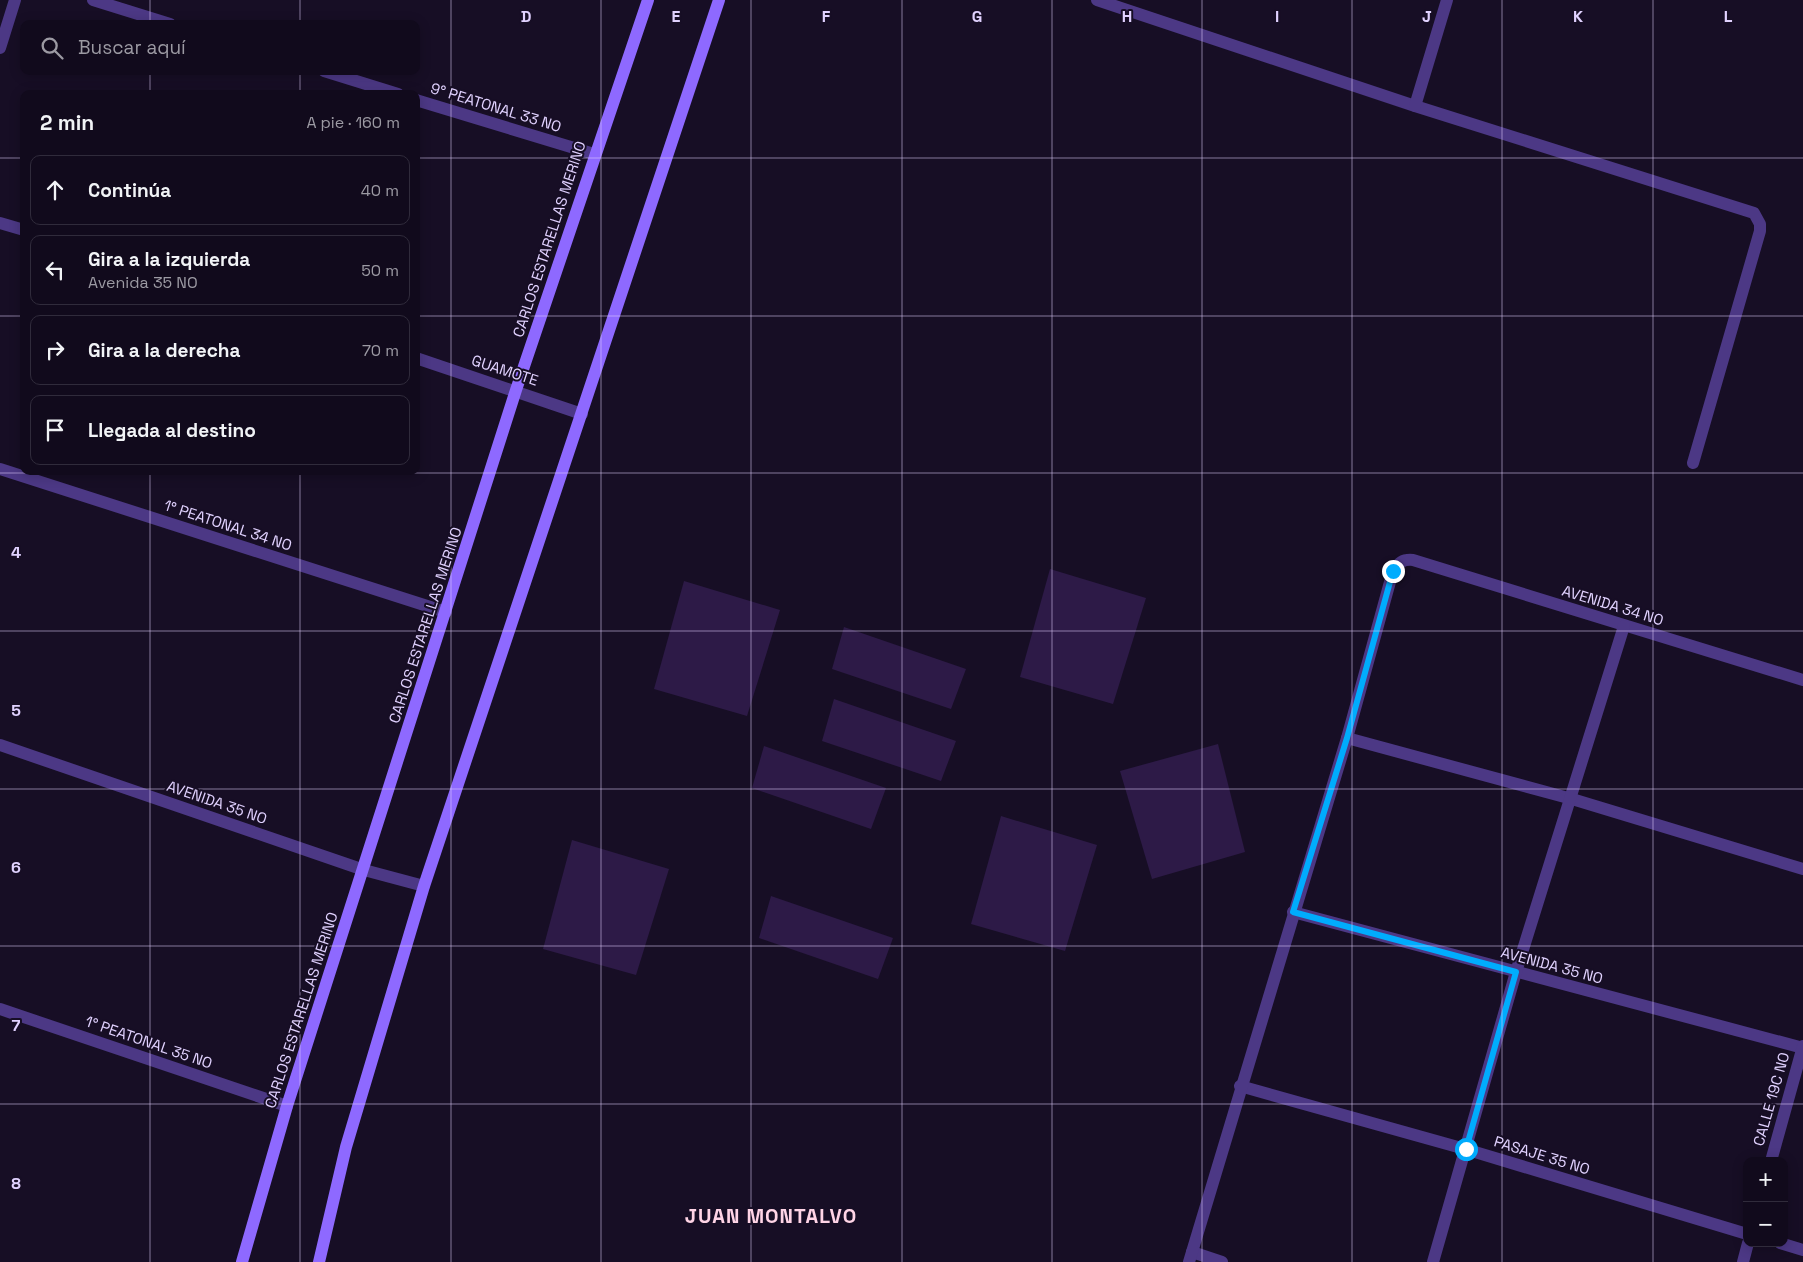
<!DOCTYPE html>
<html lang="es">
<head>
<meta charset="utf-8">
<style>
	:root { --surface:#110a1c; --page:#1a1325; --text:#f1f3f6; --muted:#9c9aa3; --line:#302b3b }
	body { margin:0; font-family:"Space Grotesk",sans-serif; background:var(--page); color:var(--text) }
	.controls { position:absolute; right:15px; bottom:15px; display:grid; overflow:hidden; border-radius:10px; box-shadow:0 2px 12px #0003 }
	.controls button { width:45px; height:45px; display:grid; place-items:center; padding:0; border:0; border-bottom:1px solid var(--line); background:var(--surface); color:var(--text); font:25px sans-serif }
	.stop { position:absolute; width:15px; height:15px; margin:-11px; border:4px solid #00acfd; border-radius:50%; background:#fff }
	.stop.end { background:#00acfd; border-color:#fff; box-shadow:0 1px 5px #0008 }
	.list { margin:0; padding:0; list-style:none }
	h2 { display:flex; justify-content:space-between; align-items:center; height:65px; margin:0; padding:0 20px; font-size:21px }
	h2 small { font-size:16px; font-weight:400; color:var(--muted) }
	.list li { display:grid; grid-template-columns:32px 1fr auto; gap:15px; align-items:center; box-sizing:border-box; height:70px; margin:0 10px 10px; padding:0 10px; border:1px solid var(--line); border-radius:10px }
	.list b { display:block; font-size:19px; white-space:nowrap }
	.list p { margin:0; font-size:16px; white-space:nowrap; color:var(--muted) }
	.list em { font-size:16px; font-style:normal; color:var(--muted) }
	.icon { flex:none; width:28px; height:28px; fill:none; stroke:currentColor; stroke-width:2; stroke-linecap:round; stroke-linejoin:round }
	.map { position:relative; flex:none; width:1803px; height:1262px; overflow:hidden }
	.search { position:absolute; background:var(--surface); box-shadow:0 2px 12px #0003; left:20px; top:20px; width:400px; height:55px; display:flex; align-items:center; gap:12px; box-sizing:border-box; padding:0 18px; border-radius:10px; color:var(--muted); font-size:19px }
	.panel { position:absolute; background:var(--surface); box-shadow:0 2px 12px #0003; left:20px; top:90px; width:400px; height:385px; border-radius:10px }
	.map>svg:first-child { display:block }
	.building { fill:#2d1a47 }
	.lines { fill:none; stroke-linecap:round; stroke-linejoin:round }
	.street { stroke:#4c3885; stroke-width:12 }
	.secondary { stroke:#8e69ff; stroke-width:12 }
	.route { stroke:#00acfd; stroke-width:6 }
	.grid { fill:none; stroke:#e1d2ff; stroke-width:1; stroke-opacity:0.55 }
	.labels { text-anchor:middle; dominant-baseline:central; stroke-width:4; stroke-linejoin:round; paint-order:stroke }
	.street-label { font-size:15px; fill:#e1d2ff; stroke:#170e25 }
	.district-label { font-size:20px; font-weight:bold; letter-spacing:1px; fill:#ffd4e6; stroke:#170e25 }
	.grid-label { font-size:16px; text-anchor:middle; font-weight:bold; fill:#e1d2ff; stroke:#170e25; stroke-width:4; stroke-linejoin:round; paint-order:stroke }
</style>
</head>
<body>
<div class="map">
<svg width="1803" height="1262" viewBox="0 0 1803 1262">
	<rect width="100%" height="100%" fill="#170e25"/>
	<g class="building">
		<path d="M1050,569L1146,598L1113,704L1020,677Z"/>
		<path d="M684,581L780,610L747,716L654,689Z"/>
		<path d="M844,627L966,669L951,709L832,669Z"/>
		<path d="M834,699L956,741L941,781L822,741Z"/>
		<path d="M1218,744L1245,852L1152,879L1120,771Z"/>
		<path d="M764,746L886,788L871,829L752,788Z"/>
		<path d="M1001,816L1097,845L1065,951L971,924Z"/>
		<path d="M572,840L669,869L636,975L543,949Z"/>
		<path d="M771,896L893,938L878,979L759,938Z"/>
	</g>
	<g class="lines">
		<g class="street">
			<path d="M93,0L170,24"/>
			<path d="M1097,0L1415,106L1754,213L1760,224V231L1693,463"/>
			<path d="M0,48L15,0"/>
			<path d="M324,71L398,94"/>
			<path d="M416,100L594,154"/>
			<path d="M1415,106L1447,0"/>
			<path d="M0,223L24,230"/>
			<path d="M416,358L582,414"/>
			<path d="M0,469L446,612"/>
			<path d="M1347,738L1572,799L1803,869"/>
			<path d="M0,745L364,870L424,886"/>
			<path d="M1293,912L1803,1048"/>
			<path d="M0,1009L287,1106"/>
			<path d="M1240,1086L1465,1149L1747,1234"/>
			<path d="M1771,1161L1803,1046"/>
			<path d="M1780,1243L1803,1250"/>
			<path d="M1192,1252L1222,1262"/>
			<path d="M1189,1262L1347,738L1393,571C1399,563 1402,559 1413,560L1803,680"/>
			<path d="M1433,1262L1516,972L1624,626"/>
			<path d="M1743,1262L1748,1243"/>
		</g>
		<g class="secondary">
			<path d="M242,1262L287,1106L516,390L648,0"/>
			<path d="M319,1262L346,1147L424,886L719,0"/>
		</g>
	</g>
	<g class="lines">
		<path class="route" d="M1393,571L1347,738L1293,912L1516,972L1466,1149"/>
	</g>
	<path class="grid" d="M150,0V24M300,0V24M451,0V1262M601,0V1262M751,0V1262M902,0V1262M1052,0V1262M1202,0V1262M1352,0V1262M1502,0V1262M1653,0V1262M150,71V94M300,71V94M0,158H24M416,158H1803M0,316H24M416,316H1803M150,471V1262M300,471V1262M0,473H1803M0,631H1803M0,789H1803M0,946H1803M0,1104H1803"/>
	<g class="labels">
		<g class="street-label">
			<text transform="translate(496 107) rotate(17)">9° PEATONAL 33 NO</text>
			<text transform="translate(549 239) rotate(-72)">CARLOS ESTARELLAS MERINO</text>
			<text transform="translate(505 370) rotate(18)">GUAMOTE</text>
			<text transform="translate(228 525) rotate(18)">1° PEATONAL 34 NO</text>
			<text transform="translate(1613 605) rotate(17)">AVENIDA 34 NO</text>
			<text transform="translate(425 625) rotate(-72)">CARLOS ESTARELLAS MERINO</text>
			<text transform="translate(217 802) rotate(19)">AVENIDA 35 NO</text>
			<text transform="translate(1552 965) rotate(15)">AVENIDA 35 NO</text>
			<text transform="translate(301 1010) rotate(-72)">CARLOS ESTARELLAS MERINO</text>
			<text transform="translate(149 1042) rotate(19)">1° PEATONAL 35 NO</text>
			<text transform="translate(1771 1099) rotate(-74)">CALLE 19C NO</text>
			<text transform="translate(1542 1155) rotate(17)">PASAJE 35 NO</text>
		</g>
		<g class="district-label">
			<text x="771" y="1216">JUAN MONTALVO</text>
		</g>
	</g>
	<g class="grid-label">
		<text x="526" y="22">D</text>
		<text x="676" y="22">E</text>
		<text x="826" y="22">F</text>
		<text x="977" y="22">G</text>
		<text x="1127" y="22">H</text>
		<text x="1277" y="22">I</text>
		<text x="1427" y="22">J</text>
		<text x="1578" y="22">K</text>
		<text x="1728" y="22">L</text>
		<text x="16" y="558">4</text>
		<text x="16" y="716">5</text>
		<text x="16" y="873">6</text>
		<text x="16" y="1031">7</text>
		<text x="16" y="1189">8</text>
	</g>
</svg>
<div class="controls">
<button>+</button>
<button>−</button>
</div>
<div class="stop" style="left:1466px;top:1149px"></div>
<div class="stop end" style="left:1393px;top:571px"></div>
<div class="search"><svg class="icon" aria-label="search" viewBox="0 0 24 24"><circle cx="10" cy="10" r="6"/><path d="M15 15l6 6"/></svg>Buscar aquí</div>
<section class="panel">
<h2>2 min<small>A pie · 160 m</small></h2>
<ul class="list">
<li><svg class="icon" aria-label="ahead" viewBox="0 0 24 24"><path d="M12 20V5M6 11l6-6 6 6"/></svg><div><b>Continúa</b></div><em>40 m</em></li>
<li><svg class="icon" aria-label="left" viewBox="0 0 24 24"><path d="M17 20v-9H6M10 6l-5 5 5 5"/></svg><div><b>Gira a la izquierda</b><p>Avenida 35 NO</p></div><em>50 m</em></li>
<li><svg class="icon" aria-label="right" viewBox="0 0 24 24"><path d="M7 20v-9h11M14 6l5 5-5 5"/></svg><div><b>Gira a la derecha</b></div><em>70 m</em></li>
<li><svg class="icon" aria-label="arrive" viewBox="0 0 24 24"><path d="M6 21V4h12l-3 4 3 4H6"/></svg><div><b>Llegada al destino</b></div></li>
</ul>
</section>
</div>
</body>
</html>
